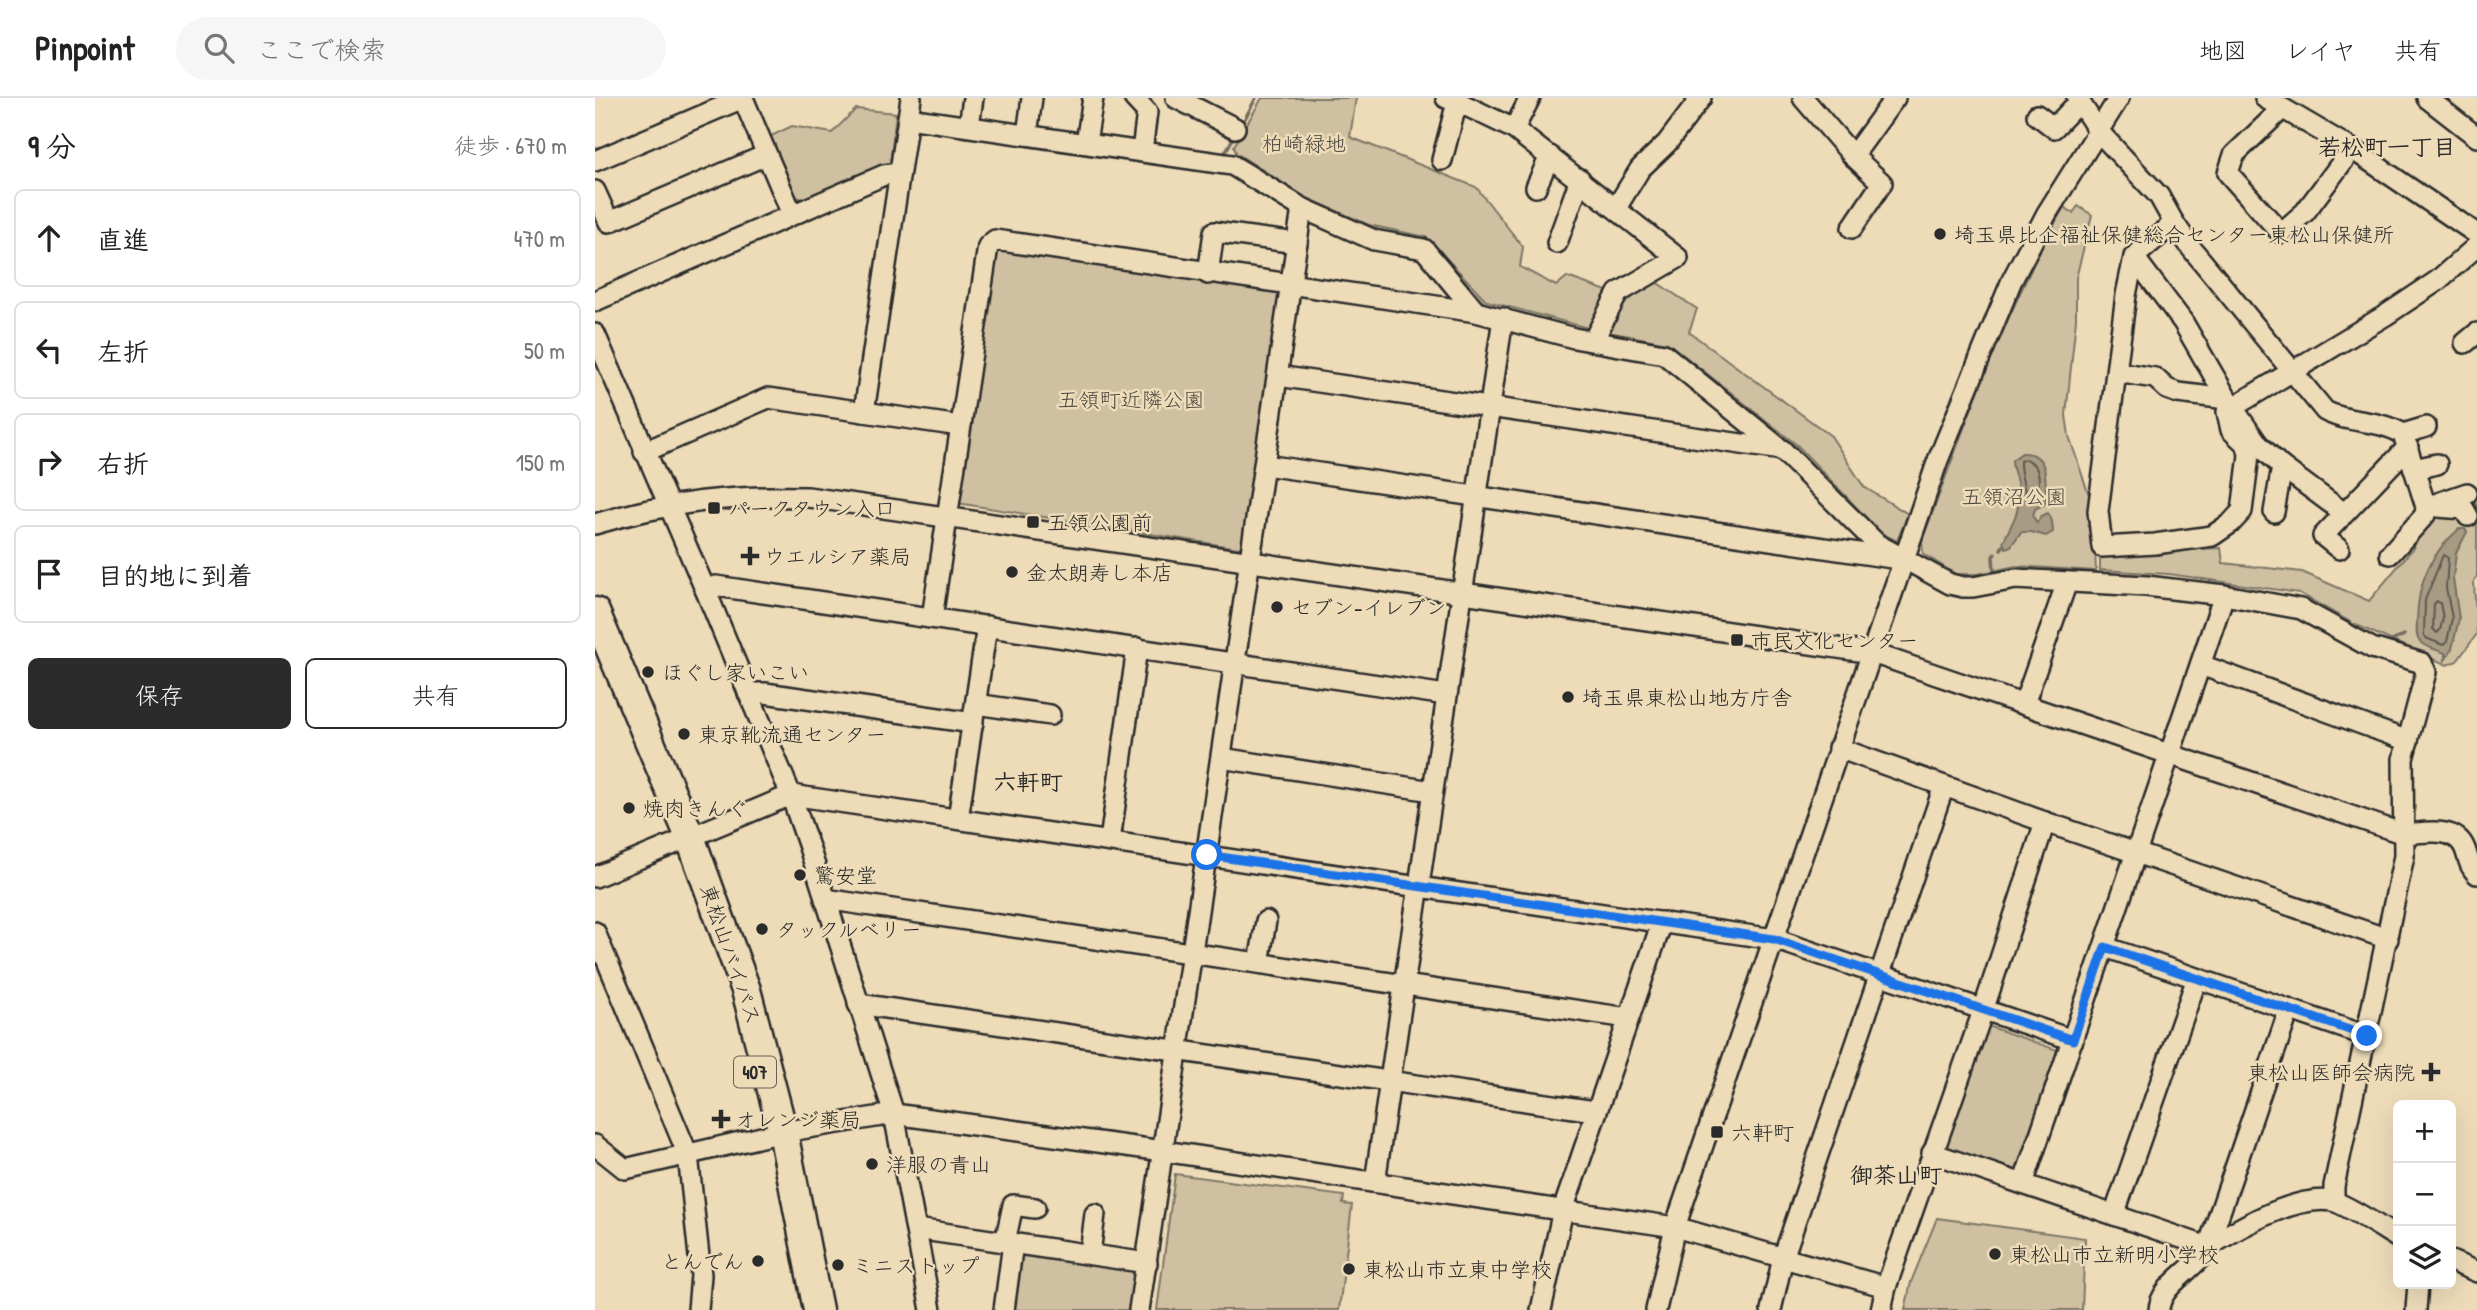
<!DOCTYPE html>
<html lang="ja">
<head>
<meta charset="utf-8">
<style>
	:root { --surface:#fff; --page:#f6f6f6; --text:#222; --muted:#767676; --line:#e0e0e0; --accent:#2b2b2b }
	body { margin:0; font-family:"Patrick Hand","Klee One",sans-serif; background:var(--page); color:var(--text) }
	.controls { position:absolute; right:21px; bottom:21px; display:grid; overflow:hidden; border-radius:10px; box-shadow:0 7px 28px #0002 }
	.controls button { width:63px; height:63px; display:grid; place-items:center; padding:0; border:0; border-bottom:2px solid var(--line); background:var(--surface); color:var(--text); font:35px sans-serif }
	.stop { position:absolute; width:21px; height:21px; margin:-16px; border:5px solid #1a73e8; border-radius:50%; background:#fff }
	.stop.end { background:#1a73e8; border-color:#fff; box-shadow:0 2px 7px #0008 }
	.list { margin:0; padding:0; list-style:none }
	h2 { display:flex; justify-content:space-between; align-items:center; height:91px; margin:0; padding:0 28px; font-size:30px }
	h2 small { font-size:23px; font-weight:400; color:var(--muted) }
	.list li { display:grid; grid-template-columns:46px 1fr auto; gap:21px; align-items:center; box-sizing:border-box; height:98px; margin:0 14px 14px; padding:0 14px; border:2px solid var(--line); border-radius:10px }
	.list b { display:block; font-size:26px; white-space:nowrap }
	.list em { font-size:23px; font-style:normal; color:var(--muted) }
	.actions { display:flex; gap:14px; padding:21px 28px }
	.actions a { flex:1; padding:16px 0; border:2px solid var(--accent); border-radius:10px; text-align:center; font-size:24px; color:var(--accent) }
	.actions .main { background:var(--accent); color:#fff }
	.icon { flex:none; width:38px; height:38px; fill:none; stroke:currentColor; stroke-width:2; stroke-linecap:round; stroke-linejoin:round }
	.map { position:relative; flex:none; width:1882px; height:1212px; overflow:hidden }
	header { display:flex; align-items:center; gap:42px; box-sizing:border-box; height:98px; padding:0 35px; background:var(--surface); border-bottom:2px solid var(--line) }
	header strong { font-size:33px }
	nav { display:flex; gap:38px; margin-inline-start:auto; font-size:24px }
	.search { width:490px; height:63px; background:var(--page); display:flex; align-items:center; gap:18px; box-sizing:border-box; padding:0 24px; border-radius:38px; color:var(--muted); font-size:26px }
	main { display:flex }
	aside { flex:1; background:var(--surface) }
	.map>svg:first-child { display:block }
	.green { fill:#cfc0a1; stroke:#7d7666; stroke-width:2 }
	.water { fill:#a79b84; stroke:#756e60; stroke-width:2 }
	.lines { fill:none; stroke-linecap:round; stroke-linejoin:round }
	.shore { stroke:#5d584f; stroke-width:2 }
	.stream { stroke:#756e60; stroke-width:3.5 }
	.minor-casing { stroke:#2b2b2b; stroke-width:24 }
	.highway-casing { stroke:#2b2b2b; stroke-width:33 }
	.minor { stroke:#eedcb9; stroke-width:19 }
	.highway { stroke:#eedcb9; stroke-width:28 }
	.route { stroke:#1a73e8; stroke-width:9 }
	.poi-dot { fill:#2b2b2b; stroke:#eedcb9; stroke-width:2.5 }
	.labels { text-anchor:middle; dominant-baseline:central; stroke-width:5; stroke-linejoin:round; paint-order:stroke }
	.shield { fill:#eedcb9; stroke:#666056; stroke-width:2 }
	.shield-label { font-size:19px; font-weight:bold; fill:#2b2b2b }
	.park-label { font-size:21px; fill:#4c4943; stroke:#eedcb9 }
	.poi-label { font-size:21px; fill:#2b2b2b; stroke:#eedcb9; text-anchor:start }
	.street-label { font-size:21px; fill:#2b2b2b; stroke:#eedcb9 }
	.neighbourhood-label { font-size:23px; font-weight:bold; fill:#2b2b2b; stroke:#eedcb9 }
</style>
</head>
<body>
<header>
<strong>Pinpoint</strong>
<div class="search"><svg class="icon" aria-label="search" viewBox="0 0 24 24"><circle cx="10" cy="10" r="6"/><path d="M15 15l6 6"/></svg>ここで検索</div>
<nav><a>地図</a><a>レイヤ</a><a>共有</a></nav>
</header>
<main>
<aside>
<h2>9 分<small>徒歩 · 670 m</small></h2>
<ul class="list">
<li><svg class="icon" aria-label="ahead" viewBox="0 0 24 24"><path d="M12 20V5M6 11l6-6 6 6"/></svg><div><b>直進</b></div><em>470 m</em></li>
<li><svg class="icon" aria-label="left" viewBox="0 0 24 24"><path d="M17 20v-9H6M10 6l-5 5 5 5"/></svg><div><b>左折</b></div><em>50 m</em></li>
<li><svg class="icon" aria-label="right" viewBox="0 0 24 24"><path d="M7 20v-9h11M14 6l5 5-5 5"/></svg><div><b>右折</b></div><em>150 m</em></li>
<li><svg class="icon" aria-label="arrive" viewBox="0 0 24 24"><path d="M6 21V4h12l-3 4 3 4H6"/></svg><div><b>目的地に到着</b></div></li>
</ul>
<div class="actions"><a class="main">保存</a><a>共有</a></div>
</aside>
<div class="map">
<svg width="1882" height="1212" viewBox="0 0 1882 1212">
	<rect width="100%" height="100%" fill="#eedcb9"/>
	<filter id="ink" filterUnits="userSpaceOnUse"><feTurbulence type="fractalNoise" baseFrequency=".0143" numOctaves="2"/><feDisplacementMap in="SourceGraphic" scale="14" xChannelSelector="R" yChannelSelector="G"/><feConvolveMatrix kernelMatrix="1 2 1 2 8 2 1 2 1" color-interpolation-filters="sRGB"/></filter>
	<g filter="url(#ink)">
		<g class="green">
			<path d="M667,0H761L755,39L881,89L928,149L925,169L961,188L972,179L1012,193L993,230L892,203L831,139L774,127L710,99L641,55L639,48Z"/>
			<path d="M261,11L301,15L295,66L207,101L197,97L174,39L197,28L237,35Z"/>
			<path d="M1483,108L1497,117L1481,180V221L1471,317L1474,338L1498,409L1501,473L1421,468L1383,476H1361L1328,456L1327,443C1369,330 1409,214 1469,109L1478,115Z"/>
			<path d="M400,151L687,193L650,445L643,450L362,405Z"/>
			<path d="M1061,184L1102,211L1094,234L1236,338L1269,389L1313,416L1302,443L1286,435L1202,347L1073,245L1007,233L1038,196Z"/>
			<path d="M1882,404V478L1879,484L1882,536L1862,563L1852,567L1759,526L1704,495L1574,476L1505,472V455L1626,450L1628,465L1707,474L1774,503L1819,449L1816,443L1843,414Z"/>
			<path d="M1393,928L1465,953L1424,1079L1349,1052Z"/>
			<path d="M580,1076L749,1098L748,1106L757,1107L744,1212H562Z"/>
			<path d="M1342,1120L1490,1140L1487,1212H1310L1316,1184Z"/>
			<path d="M427,1153L540,1169L534,1212H414Z"/>
		</g>
		<g class="water">
			<path d="M1427,355C1456,354 1450,385 1451,405L1440,411L1438,418L1442,425L1446,418L1453,415L1457,423L1458,434L1451,438L1436,434H1426L1416,448L1411,450L1408,444C1417,425 1427,412 1423,390C1422,380 1417,372 1417,362Z"/>
			<path d="M1864,431H1870L1872,434L1861,455L1858,480L1864,521L1857,551L1850,562V555C1842,552 1830,549 1825,544C1820,539 1822,529 1822,522C1823,484 1835,456 1864,431Z"/>
		</g>
		<g class="lines">
			<g class="shore">
				<path d="M1430,361C1448,368 1444,385 1443,400L1435,405L1431,403C1431,390 1424,375 1425,363Z"/>
				<path d="M1848,457L1853,460L1851,490L1857,520L1852,544L1848,547L1831,540L1829,537L1830,502Z"/>
				<path d="M1842,503L1845,505L1848,520L1845,532L1842,535L1838,531L1839,506Z"/>
			</g>
			<g class="stream">
				<path d="M647,26L661,0"/>
				<path d="M628,58L640,37"/>
				<path d="M861,175L890,206L930,217"/>
				<path d="M1039,241L1073,248"/>
				<path d="M1128,292L1199,348L1232,384"/>
				<path d="M1406,451L1408,448"/>
				<path d="M1395,477L1399,474L1398,458L1400,456"/>
				<path d="M1564,480L1587,483"/>
				<path d="M1793,545L1809,537"/>
			</g>
			<defs>
				<g id="minor">
					<path d="M148,0L197,116"/>
					<path d="M539,0L552,14L547,53"/>
					<path d="M581,0L640,30"/>
					<path d="M851,0L861,3L919,31L1083,160L1023,195L998,243"/>
					<path d="M1208,0L1258,58L1287,85L1257,130"/>
					<path d="M1482,0L1504,34L1564,98L1579,125L1597,151L1730,313C1754,326 1784,321 1808,336L1831,409L1830,417L1795,456"/>
					<path d="M1670,0L1757,51L1882,136"/>
					<path d="M1832,0L1882,39"/>
					<path d="M1687,11L1639,57L1633,75L1686,135L1710,114L1757,51"/>
					<path d="M1442,17L1459,30L1477,11L1486,6"/>
					<path d="M313,20L637,67L707,110L779,142L829,151L881,214"/>
					<path d="M374,28L378,0"/>
					<path d="M919,31L935,0"/>
					<path d="M432,37L437,0"/>
					<path d="M491,45L498,0"/>
					<path d="M1258,58L1300,0"/>
					<path d="M847,62L863,0"/>
					<path d="M0,63L148,0"/>
					<path d="M941,89L955,58"/>
					<path d="M0,93L14,124L171,57"/>
					<path d="M1021,110L1045,71L1072,45L1106,0"/>
					<path d="M962,145L985,81"/>
					<path d="M1539,159L1588,224L1634,304L1663,346L1687,369L1749,415"/>
					<path d="M613,176L619,134L702,145"/>
					<path d="M0,203L289,77L304,75"/>
					<path d="M0,236L110,491L196,697L214,749L299,1016L336,1212"/>
					<path d="M1870,245L1882,235"/>
					<path d="M1521,274L1560,280L1572,291L1583,295L1624,300L1634,304L1632,314L1636,332L1652,347L1654,357L1647,413L1636,425L1617,438L1560,446L1507,449L1503,413L1531,197L1539,159L1579,125"/>
					<path d="M683,278L1187,352"/>
					<path d="M1638,309L1791,217L1842,183L1882,148"/>
					<path d="M269,314L316,0"/>
					<path d="M1808,336L1831,329"/>
					<path d="M49,354L173,300L365,328"/>
					<path d="M670,367L1297,460"/>
					<path d="M1819,371L1842,366"/>
					<path d="M1831,409L1872,395"/>
					<path d="M1843,409L1869,411L1873,418"/>
					<path d="M1679,414L1687,369"/>
					<path d="M0,426C72,404 138,397 213,399L1277,555L1809,736C1829,735 1861,727 1870,751C1874,762 1874,768 1882,776"/>
					<path d="M1744,451L1728,438L1813,349"/>
					<path d="M110,491L121,488L851,597"/>
					<path d="M337,520L393,148L400,142L881,214L979,240L1069,256L1188,353L1282,446L1355,486L1368,489H1378L1421,481L1551,488L1629,497L1706,511L1777,550L1827,565L1831,574L1808,661L1809,758L1739,1088V1103"/>
					<path d="M1606,567L1813,643"/>
					<path d="M153,595H170L378,625"/>
					<path d="M381,606L455,617"/>
					<path d="M1429,606L1472,484"/>
					<path d="M1243,650L1450,724L1793,841"/>
					<path d="M626,660L837,693"/>
					<path d="M363,721L392,528"/>
					<path d="M515,743L542,550"/>
					<path d="M0,779L196,697L1179,841L1478,942"/>
					<path d="M230,801L1033,920"/>
					<path d="M0,834L93,1057L106,1177L103,1212"/>
					<path d="M1510,849L1772,938"/>
					<path d="M664,865L671,823"/>
					<path d="M263,906L1000,1013"/>
					<path d="M0,1047L30,1071L188,1034L299,1016L568,1053L1080,1129L1291,1189"/>
					<path d="M1337,1055L1613,1149"/>
					<path d="M780,1084L908,220"/>
					<path d="M1428,1086L1629,497"/>
					<path d="M1519,1117L1602,880"/>
					<path d="M321,1131L552,1165"/>
					<path d="M410,1144L418,1107L440,1110"/>
					<path d="M1613,1149C1643,1130 1700,1097 1737,1103C1749,1105 1790,1132 1803,1140"/>
					<path d="M495,1156L500,1116"/>
					<path d="M1856,1163L1882,1174"/>
					<path d="M409,1212L418,1145"/>
					<path d="M544,1212L707,110"/>
					<path d="M946,1212L968,1112L1067,824"/>
					<path d="M1061,1212L1080,1129L1343,362L1417,182L1452,115L1524,0"/>
					<path d="M1176,1212L1188,1160L1349,688"/>
					<path d="M1286,1212L1291,1189L1388,913L1450,724"/>
					<path d="M1564,1212C1565,1186 1601,1172 1613,1149L1694,912"/>
					<path d="M1821,1212L1823,1186"/>
				</g>
				<path id="highway" d="M0,514L95,739L151,892L188,1034L223,1212"/>
			</defs>
			<use href="#minor" class="minor-casing"/>
			<use href="#highway" class="highway-casing"/>
			<use href="#minor" class="minor"/>
			<use href="#highway" class="highway"/>
		</g>
	</g>
	<g class="lines" filter="url(#ink)">
		<path class="route" d="M612,757L1179,841L1478,942L1510,849L1772,938"/>
	</g>
	<g class="poi-dot">
		<circle cx="1345" cy="136" r="7"/>
		<rect x="112" y="403" width="14" height="14" rx="3.5"/>
		<rect x="431" y="417" width="14" height="14" rx="3.5"/>
		<path d="M151.5 447.5h7v7h7v7h-7v7h-7v-7h-7v-7h7z"/>
		<circle cx="417" cy="474" r="7"/>
		<circle cx="682" cy="509" r="7"/>
		<rect x="1135" y="535" width="14" height="14" rx="3.5"/>
		<circle cx="53" cy="574" r="7"/>
		<circle cx="973" cy="599" r="7"/>
		<circle cx="89" cy="636" r="7"/>
		<circle cx="34" cy="710" r="7"/>
		<circle cx="205" cy="777" r="7"/>
		<circle cx="167" cy="831" r="7"/>
		<path d="M1832.5 963.5h7v7h7v7h-7v7h-7v-7h-7v-7h7z"/>
		<path d="M122.5 1010.5h7v7h7v7h-7v7h-7v-7h-7v-7h7z"/>
		<rect x="1115" y="1027" width="14" height="14" rx="3.5"/>
		<circle cx="277" cy="1066" r="7"/>
		<circle cx="1400" cy="1156" r="7"/>
		<circle cx="163" cy="1163" r="7"/>
		<circle cx="243" cy="1167" r="7"/>
		<circle cx="754" cy="1171" r="7"/>
	</g>
	<g class="labels">
		<rect class="shield" x="139" y="958.5" width="42" height="31" rx="5"/>
		<g class="shield-label">
			<text x="160" y="974">407</text>
		</g>
		<g class="park-label">
			<text x="709" y="45">柏崎緑地</text>
			<text x="536" y="301">五領町近隣公園</text>
			<text x="1419" y="398">五領沼公園</text>
		</g>
		<g class="poi-label">
			<text x="1359" y="136">埼玉県比企福祉保健総合センター東松山保健所</text>
			<text x="133" y="410">パークタウン入口</text>
			<text x="452" y="424">五領公園前</text>
			<text x="169" y="458">ウエルシア薬局</text>
			<text x="431" y="474">金太朗寿し本店</text>
			<text x="696" y="509">セブン-イレブン</text>
			<text x="1156" y="542">市民文化センター</text>
			<text x="67" y="574">ほぐし家いこい</text>
			<text x="987" y="599">埼玉県東松山地方庁舎</text>
			<text x="103" y="636">東京靴流通センター</text>
			<text x="48" y="710">焼肉きんぐ</text>
			<text x="219" y="777">驚安堂</text>
			<text x="181" y="831">タックルベリー</text>
			<text x="1820" y="974" text-anchor="end">東松山医師会病院</text>
			<text x="140" y="1021">オレンジ薬局</text>
			<text x="1136" y="1034">六軒町</text>
			<text x="291" y="1066">洋服の青山</text>
			<text x="1414" y="1156">東松山市立新明小学校</text>
			<text x="149" y="1163" text-anchor="end">とんでん</text>
			<text x="257" y="1167">ミニストップ</text>
			<text x="768" y="1171">東松山市立東中学校</text>
		</g>
		<g class="street-label">
			<text transform="translate(136 856) rotate(71)">東松山バイパス</text>
		</g>
		<g class="neighbourhood-label">
			<text x="1792" y="48">若松町一丁目</text>
			<text x="433" y="683">六軒町</text>
			<text x="1301" y="1076">御茶山町</text>
		</g>
	</g>
</svg>
<div class="controls">
<button>+</button>
<button>−</button>
<button><svg class="icon" aria-label="layers" viewBox="0 0 24 24"><path d="M12 4l9 5-9 5-9-5zM3 14l9 5 9-5"/></svg></button>
</div>
<div class="stop" style="left:612px;top:757px"></div>
<div class="stop end" style="left:1772px;top:938px"></div>
</div>
</main>
</body>
</html>
